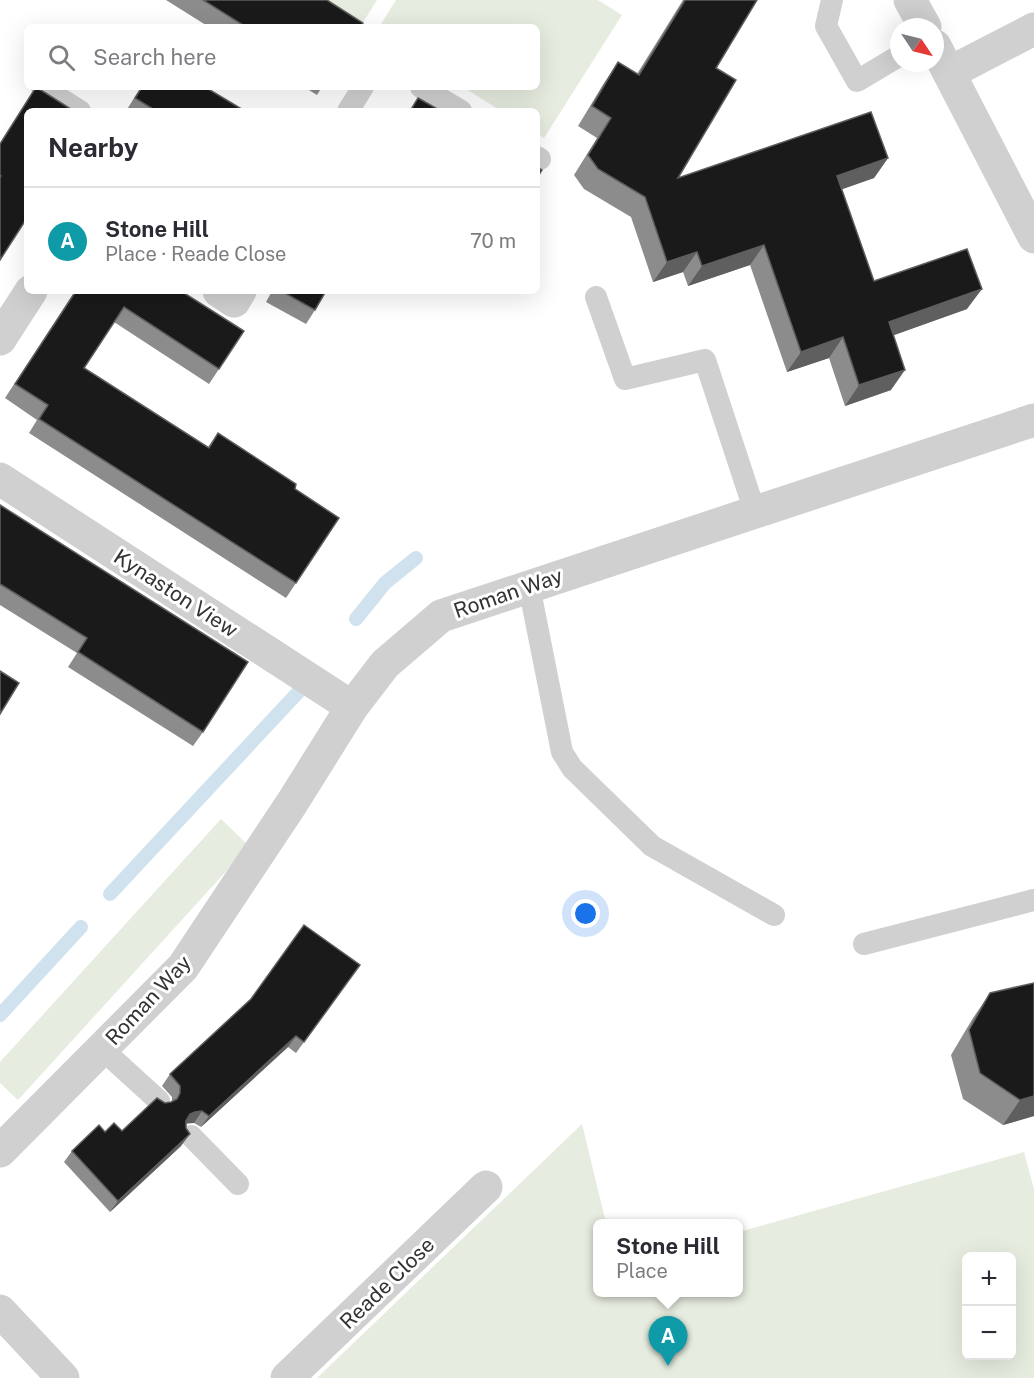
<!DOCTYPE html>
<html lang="en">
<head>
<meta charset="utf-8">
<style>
	:root { --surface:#fff; --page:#f7f7f7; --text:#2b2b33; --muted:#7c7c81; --line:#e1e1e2; --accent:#7c3aed }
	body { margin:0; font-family:"Public Sans",sans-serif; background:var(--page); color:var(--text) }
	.controls { position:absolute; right:18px; bottom:18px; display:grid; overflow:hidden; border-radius:9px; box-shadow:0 6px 24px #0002 }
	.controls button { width:54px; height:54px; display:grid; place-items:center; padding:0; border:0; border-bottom:2px solid var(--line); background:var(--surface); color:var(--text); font:30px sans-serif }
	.compass { position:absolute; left:890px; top:18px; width:54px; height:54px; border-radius:50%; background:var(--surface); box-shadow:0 6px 24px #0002; rotate:125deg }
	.you { position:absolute; left:586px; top:914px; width:21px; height:21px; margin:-15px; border:4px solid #fff; border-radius:50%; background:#1a73e8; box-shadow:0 0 0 9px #1a73e833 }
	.badge { display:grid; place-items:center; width:39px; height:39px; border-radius:50%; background:var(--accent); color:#fff; font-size:20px; font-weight:700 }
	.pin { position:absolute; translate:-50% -50px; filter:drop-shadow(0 2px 3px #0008) }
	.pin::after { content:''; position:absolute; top:32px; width:21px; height:18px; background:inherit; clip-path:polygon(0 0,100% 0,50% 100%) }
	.popup { position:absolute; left:593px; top:1219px; width:150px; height:78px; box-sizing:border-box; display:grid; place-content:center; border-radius:9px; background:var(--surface); filter:drop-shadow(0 2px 4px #0005); font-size:20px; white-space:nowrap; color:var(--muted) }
	.popup b { font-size:22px; color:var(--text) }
	.popup::after { content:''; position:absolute; left:50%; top:100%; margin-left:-12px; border:12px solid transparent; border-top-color:var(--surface) }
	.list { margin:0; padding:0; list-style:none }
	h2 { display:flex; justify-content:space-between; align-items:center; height:78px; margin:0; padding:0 24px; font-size:26px }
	h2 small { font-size:20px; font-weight:400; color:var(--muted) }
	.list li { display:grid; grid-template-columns:39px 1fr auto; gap:18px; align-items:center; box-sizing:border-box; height:108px; padding:0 24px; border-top:2px solid var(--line) }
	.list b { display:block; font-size:22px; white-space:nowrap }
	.list p { margin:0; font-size:20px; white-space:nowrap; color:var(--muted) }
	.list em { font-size:20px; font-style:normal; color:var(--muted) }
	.icon { flex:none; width:33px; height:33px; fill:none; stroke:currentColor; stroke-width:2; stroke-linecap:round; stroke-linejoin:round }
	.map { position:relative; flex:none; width:1034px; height:1378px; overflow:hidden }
	.search { position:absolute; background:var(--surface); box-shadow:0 6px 24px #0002; left:24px; top:24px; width:516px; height:66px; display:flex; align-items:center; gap:15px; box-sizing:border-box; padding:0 21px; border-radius:9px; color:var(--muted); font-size:22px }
	.panel { position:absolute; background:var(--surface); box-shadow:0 6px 24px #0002; left:24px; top:108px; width:516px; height:186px; border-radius:9px }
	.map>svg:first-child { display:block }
	.green { fill:#e6ecdf; fill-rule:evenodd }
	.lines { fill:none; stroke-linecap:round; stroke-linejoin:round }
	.stream { stroke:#cfe2ee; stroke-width:14 }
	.service { stroke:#d0d0d0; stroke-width:22 }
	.minor { stroke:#d0d0d0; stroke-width:33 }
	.wall { fill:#8c8c8c }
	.shaded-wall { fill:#5f5f5f }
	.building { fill:#1a1a1a; stroke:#5f5f5f; stroke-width:1.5 }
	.labels { text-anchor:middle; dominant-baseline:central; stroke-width:6; stroke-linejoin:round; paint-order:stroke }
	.street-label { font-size:21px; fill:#333; stroke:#fff }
</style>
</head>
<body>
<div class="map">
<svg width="1034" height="1378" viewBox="0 0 1034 1378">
	<rect width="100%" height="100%" fill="#fff"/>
	<g class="green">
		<path d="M324,0H377L362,24Z"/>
		<path d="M396,0H598L622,15L544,138L537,134V111H501L463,87H537V27H379Z"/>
		<path d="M221,819L249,846L18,1100L0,1083V1062Z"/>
		<path d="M582,1124L606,1223L598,1224V1292H738L739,1232L1024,1152L1034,1189V1378H317ZM966,1256H1012V1356H966Z"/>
	</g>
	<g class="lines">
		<g class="stream">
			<path d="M356,619L385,583L416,558"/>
			<path d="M110,894L304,686"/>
			<path d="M0,1015L81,927"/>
		</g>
		<g class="service">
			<path d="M832,0L826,26L857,81L899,56"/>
			<path d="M42,87L80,111"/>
			<path d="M421,87L461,111"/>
			<path d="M348,111L363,87"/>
			<path d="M537,157L540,159"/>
			<path d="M596,297L625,379L705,360L755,512"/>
			<path d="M529,586L562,752L572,768L652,846L774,915"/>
			<path d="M864,944L1034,900"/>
			<path d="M102,1049L159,1101"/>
			<path d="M191,1136L238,1184"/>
		</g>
		<g class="minor">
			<path d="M910,0L925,27"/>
			<path d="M935,46L1034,237"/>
			<path d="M949,73L1034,29"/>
			<path d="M219,291L234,301L240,291"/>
			<path d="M0,339L31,291"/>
			<path d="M0,479L352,707"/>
			<path d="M0,1151L183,967L292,803L352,707L385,664L441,616L1034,420"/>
			<path d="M0,1311L63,1378"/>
			<path d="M287,1378L486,1187"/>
		</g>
	</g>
	<g class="wall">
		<path d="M166,0H327L361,27H209Z"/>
		<path d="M683,0H757L716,68L678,178L888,158L874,178L842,189L874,281L967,309L893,335L891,390L845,406L829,358L787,372L750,265L688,286L683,272L653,282L631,217L584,189L574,175L597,138L578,126L604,83L618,62L637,74Z"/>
		<path d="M141,87H205L245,111H126Z"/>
		<path d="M304,87H322L317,95Z"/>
		<path d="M75,291H181L219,369L209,384L114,322L84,368L208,447L218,433L295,489L296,583L286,598L29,433L37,420L5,398Z"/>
		<path d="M272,291H326L315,310L306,324L266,302Z"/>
		<path d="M0,505L203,732L193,746L68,667L77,653L0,605Z"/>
		<path d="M360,965L296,1053L288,1047L201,1127L194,1123L186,1124L181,1146L110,1212L64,1162L72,1151L105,1132L122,1131L165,1103L172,1102V1097L162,1086L170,1074Z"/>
		<path d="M990,993L1034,1116L1003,1125L963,1099L951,1055L973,1018Z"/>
	</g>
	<g class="shaded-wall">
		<path d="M888,158L874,178L823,196L837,176Z"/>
		<path d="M764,245L750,265L688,286L702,266Z"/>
		<path d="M697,252L683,272L653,282L667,262Z"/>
		<path d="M982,289L967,309L875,342L889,322Z"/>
		<path d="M843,337L829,358L787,372L801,352Z"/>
		<path d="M905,370L891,390L845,406L859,385Z"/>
		<path d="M296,1036L288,1047L201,1127L209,1116Z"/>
		<path d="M1034,1096V1116L1003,1125L1020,1100Z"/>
		<path d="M202,1111L194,1123H187L182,1126L190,1114L195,1112Z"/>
		<path d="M190,1134L181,1146L110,1212L118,1201Z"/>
	</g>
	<g class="building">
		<path d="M203,0H327L363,23L361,27H246Z"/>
		<path d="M685,0H757L716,68L736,80L678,178L871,112L888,158L837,176L874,281L967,249L982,289L889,322L905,370L859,385L843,337L801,352L764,245L702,266L697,252L667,262L645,197L598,169L588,155L611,118L592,106L618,62L639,75Z"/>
		<path d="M36,87L74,111H27V218L0,260V178L1,176H0V144Z"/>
		<path d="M142,87H205L245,111H156L135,98Z"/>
		<path d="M418,98L441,111H410Z"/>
		<path d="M537,167L542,170L537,178Z"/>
		<path d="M76,291H181L244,331L219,369L124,307L84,368L209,448L218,433L296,484L295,489L339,518L296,583L39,419L48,405L15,384Z"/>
		<path d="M281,291H326L315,310Z"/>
		<path d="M0,505L248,662L203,732L78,652L87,638L0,584Z"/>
		<path d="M0,671L19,683L0,714Z"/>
		<path d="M304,925L360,965L304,1042L296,1036L209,1116L202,1111L195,1112L190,1114L186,1121V1128L190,1134L118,1201L72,1151L99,1125L105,1132L114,1123L122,1131L157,1098L165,1103L171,1102L177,1099L180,1093V1086L170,1074L251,999Z"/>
		<path d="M1034,983V1096L1020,1100L980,1073L969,1030L990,993Z"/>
	</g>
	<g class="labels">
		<g class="street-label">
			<text transform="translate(176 593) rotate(33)">Kynaston View</text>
			<text transform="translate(508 593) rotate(-19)">Roman Way</text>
			<text transform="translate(148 1000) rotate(-47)">Roman Way</text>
			<text transform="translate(387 1283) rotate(-44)">Reade Close</text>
		</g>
	</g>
</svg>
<div class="controls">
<button>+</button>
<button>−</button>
</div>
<svg class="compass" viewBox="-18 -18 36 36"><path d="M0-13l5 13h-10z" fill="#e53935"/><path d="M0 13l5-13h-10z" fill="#7c7c81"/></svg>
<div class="you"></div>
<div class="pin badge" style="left:668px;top:1366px;background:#0f9aa8">A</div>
<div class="popup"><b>Stone Hill</b>Place</div>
<div class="search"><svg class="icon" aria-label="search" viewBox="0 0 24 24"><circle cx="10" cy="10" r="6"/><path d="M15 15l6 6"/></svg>Search here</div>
<section class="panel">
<h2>Nearby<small></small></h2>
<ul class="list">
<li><span class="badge" style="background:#0f9aa8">A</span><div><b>Stone Hill</b><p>Place · Reade Close</p></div><em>70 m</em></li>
</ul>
</section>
</div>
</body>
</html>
